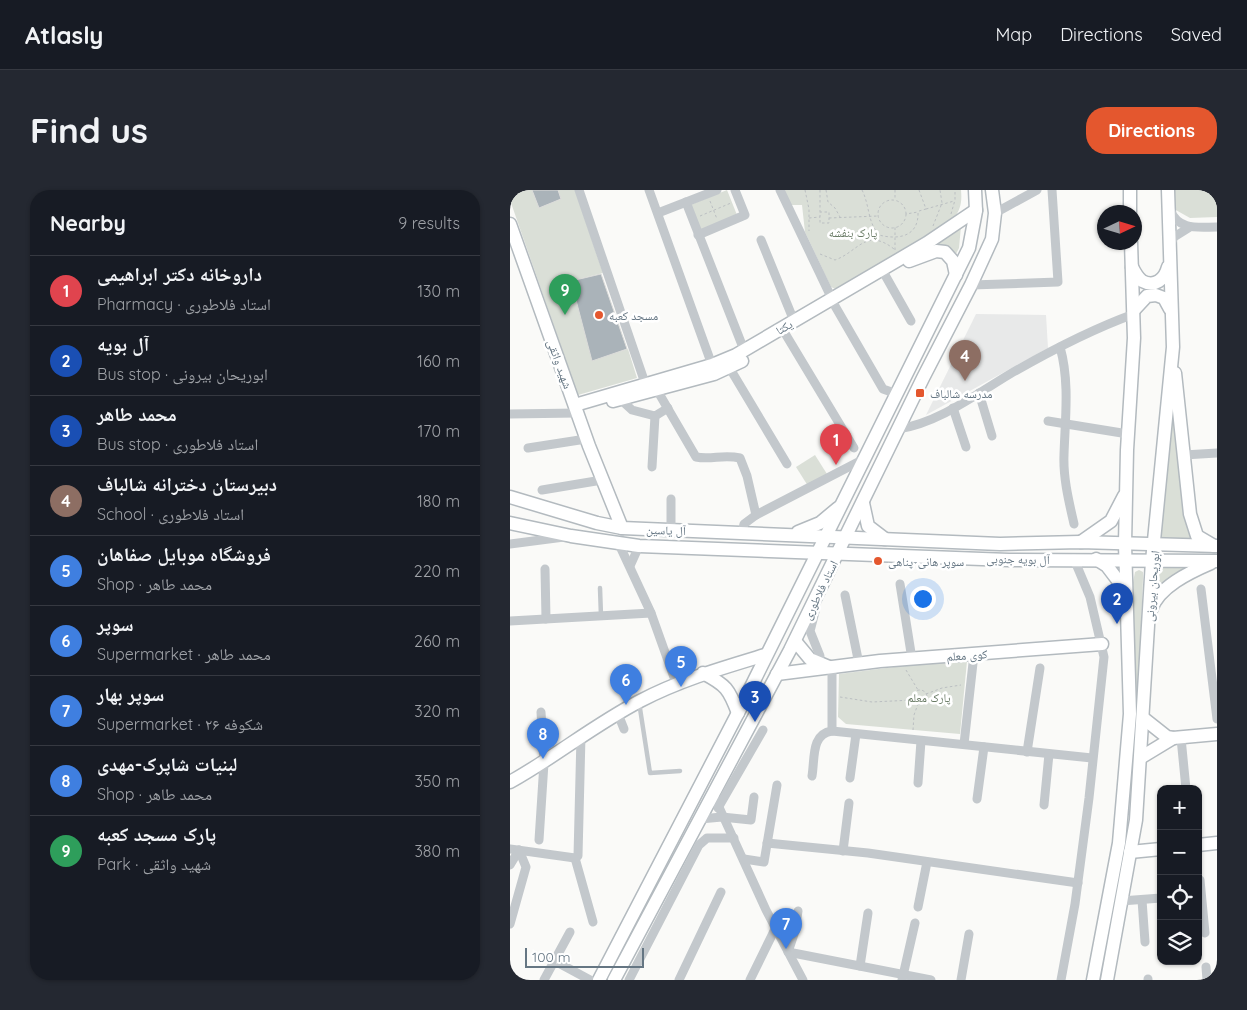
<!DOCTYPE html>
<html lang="en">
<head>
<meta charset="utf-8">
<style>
	:root { --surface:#171b24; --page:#242831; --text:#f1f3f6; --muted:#9ea1a6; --line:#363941; --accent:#e4572e }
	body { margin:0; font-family:Quicksand,"Noto Naskh Arabic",sans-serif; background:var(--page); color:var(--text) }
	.controls { position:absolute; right:15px; bottom:15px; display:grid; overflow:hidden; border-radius:10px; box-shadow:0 1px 4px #0004 }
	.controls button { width:45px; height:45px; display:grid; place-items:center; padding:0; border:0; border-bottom:1px solid var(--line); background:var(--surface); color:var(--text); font:25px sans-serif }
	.compass { position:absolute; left:587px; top:15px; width:45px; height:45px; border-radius:50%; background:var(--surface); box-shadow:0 1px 4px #0004; rotate:86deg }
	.scale { position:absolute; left:15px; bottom:12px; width:119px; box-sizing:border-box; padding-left:5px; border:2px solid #657683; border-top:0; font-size:14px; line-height:18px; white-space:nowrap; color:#657683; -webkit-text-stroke:4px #fff; paint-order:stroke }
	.you { position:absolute; left:412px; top:408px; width:18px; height:18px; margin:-12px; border:4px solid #fff; border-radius:50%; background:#1a73e8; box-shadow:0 0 0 8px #1a73e833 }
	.badge { display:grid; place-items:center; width:32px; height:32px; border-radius:50%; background:var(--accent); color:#fff; font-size:16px; font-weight:700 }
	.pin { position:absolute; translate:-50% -41px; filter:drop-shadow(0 1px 2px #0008) }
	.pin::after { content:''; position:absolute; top:26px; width:18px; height:15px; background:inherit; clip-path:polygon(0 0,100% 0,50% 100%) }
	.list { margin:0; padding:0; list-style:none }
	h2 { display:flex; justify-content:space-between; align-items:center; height:65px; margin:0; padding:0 20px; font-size:21px }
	h2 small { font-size:16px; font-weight:400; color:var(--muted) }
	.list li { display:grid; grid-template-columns:32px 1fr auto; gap:15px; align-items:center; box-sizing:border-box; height:70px; padding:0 20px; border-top:1px solid var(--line) }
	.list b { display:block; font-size:19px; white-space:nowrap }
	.list p { margin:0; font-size:16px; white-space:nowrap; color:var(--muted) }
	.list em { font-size:16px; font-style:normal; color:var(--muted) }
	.icon { flex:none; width:28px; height:28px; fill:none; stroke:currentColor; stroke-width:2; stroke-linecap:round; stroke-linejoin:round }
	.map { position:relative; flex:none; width:707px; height:790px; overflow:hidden; border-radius:20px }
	header { display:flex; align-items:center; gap:30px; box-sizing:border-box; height:70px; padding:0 25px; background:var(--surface); border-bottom:1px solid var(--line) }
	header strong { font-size:24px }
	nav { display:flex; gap:28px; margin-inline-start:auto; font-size:18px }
	.intro { display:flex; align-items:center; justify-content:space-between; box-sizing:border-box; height:120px; padding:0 30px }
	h1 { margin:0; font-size:35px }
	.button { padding:12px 22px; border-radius:20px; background:var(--accent); color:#fff; font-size:18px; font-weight:700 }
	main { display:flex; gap:30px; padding:0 30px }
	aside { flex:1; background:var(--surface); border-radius:20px; box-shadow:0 1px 4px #0004 }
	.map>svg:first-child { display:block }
	.built { fill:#e8e9e9 }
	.green { fill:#dadfd7 }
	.building { fill:#aab3b9; stroke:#dcdcda }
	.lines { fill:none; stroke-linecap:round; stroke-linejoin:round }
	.secondary-casing { stroke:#b3babf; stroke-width:15 }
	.path { stroke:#bbbfc2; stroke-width:1; stroke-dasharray:2.5 2.5; stroke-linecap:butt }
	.lane { stroke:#c3c8cc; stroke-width:4.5 }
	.street { stroke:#c3c8cc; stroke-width:9 }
	.secondary { stroke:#fff; stroke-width:12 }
	.poi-dot { fill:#e4572e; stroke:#fff; stroke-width:2 }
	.labels { text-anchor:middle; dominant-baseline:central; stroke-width:5; stroke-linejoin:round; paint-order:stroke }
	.park-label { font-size:12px; fill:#687a64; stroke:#fff }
	.poi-label { font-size:12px; fill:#657683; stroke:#fff; text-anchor:start }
	.street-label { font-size:12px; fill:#657683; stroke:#fff }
</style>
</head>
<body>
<header>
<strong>Atlasly</strong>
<nav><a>Map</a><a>Directions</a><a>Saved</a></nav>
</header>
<div class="intro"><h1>Find us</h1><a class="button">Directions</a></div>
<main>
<aside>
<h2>Nearby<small>9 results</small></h2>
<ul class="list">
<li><span class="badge" style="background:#e0444e">1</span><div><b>داروخانه دکتر ابراهیمی</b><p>Pharmacy · استاد فلاطوری</p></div><em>130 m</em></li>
<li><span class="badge" style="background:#1a4fb4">2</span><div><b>آل بویه</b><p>Bus stop · ابوریحان بیرونی</p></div><em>160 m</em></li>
<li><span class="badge" style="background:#1a4fb4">3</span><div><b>محمد طاهر</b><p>Bus stop · استاد فلاطوری</p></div><em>170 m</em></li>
<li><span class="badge" style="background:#8d6e63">4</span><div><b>دبیرستان دخترانه شالباف</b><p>School · استاد فلاطوری</p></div><em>180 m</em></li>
<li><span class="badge" style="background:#3f7fe0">5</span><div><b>فروشگاه موبایل صفاهان</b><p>Shop · محمد طاهر</p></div><em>220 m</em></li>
<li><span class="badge" style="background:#3f7fe0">6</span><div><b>سوپر</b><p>Supermarket · محمد طاهر</p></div><em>260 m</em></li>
<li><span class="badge" style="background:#3f7fe0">7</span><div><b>سوپر بهار</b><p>Supermarket · شکوفه ۲۶</p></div><em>320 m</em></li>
<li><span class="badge" style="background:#3f7fe0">8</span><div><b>لبنیات شاپرک-مهدی</b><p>Shop · محمد طاهر</p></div><em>350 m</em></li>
<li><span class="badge" style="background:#2e9e5b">9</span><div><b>پارک مسجد کعبه</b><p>Park · شهید واثقی</p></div><em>380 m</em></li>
</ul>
</aside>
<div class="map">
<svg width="707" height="790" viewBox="0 0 707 790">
	<rect width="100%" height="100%" fill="#fafaf8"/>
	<path class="built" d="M466,124L536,125L538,158L416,225Z"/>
	<g class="green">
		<path d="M0,0H22L29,18L51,9L48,0H65L93,83L61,91L83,170L118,159L127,188L68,205L0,10Z"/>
		<path d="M217,0L227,25L190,40L180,15Z"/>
		<path d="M274,0H451C452,11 451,19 444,28L330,101L321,97L295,42L292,15H280Z"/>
		<path d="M663,0H707V27L680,28L664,19Z"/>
		<path d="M451,36L449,58L445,66C439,56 433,53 422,57Z"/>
		<path d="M663,195L686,350H651Z"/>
		<path d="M305,265L317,284L298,296L286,277Z"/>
		<path d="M644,377H683L642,411Z"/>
		<path d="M629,380L633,382V388L626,560H622L626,499L623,392L625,382Z"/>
		<path d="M457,471L450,544L336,534L328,527L329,484L400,475Z"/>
	</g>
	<g class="building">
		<path d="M22,0H48L51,9L29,18Z"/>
		<path d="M91,84L117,159L82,171L61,91Z"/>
	</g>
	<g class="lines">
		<defs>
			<g id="secondary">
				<path d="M620,0V22"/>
				<path d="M0,34L79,256L112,338"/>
				<path d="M399,71L426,61L435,62L443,71L446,85"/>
				<path d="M622,77C624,81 628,88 632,91C645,98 655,89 658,77"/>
				<path d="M624,120L637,106L646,105L654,108L660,119"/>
				<path d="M665,183L680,324L687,346L704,356"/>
				<path d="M103,211L204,184L232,171"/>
				<path d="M65,215L202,175L226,165L417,53L466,20"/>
				<path d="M0,307L87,333L112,338L490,354L570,352L707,356"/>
				<path d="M353,313L358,336L375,349"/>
				<path d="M0,333L61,346L129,356L499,370L707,371"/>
				<path d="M288,342L310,333L328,318"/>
				<path d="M571,352L601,331L614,306"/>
				<path d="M586,369L597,376L616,401"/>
				<path d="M641,420C648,397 680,382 701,373"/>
				<path d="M285,451L300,469L319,477"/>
				<path d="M193,483C216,495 219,499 228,523"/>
				<path d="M267,484L370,471L592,454"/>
				<path d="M633,528L657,547L663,548L707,544"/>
				<path d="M630,568L663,548"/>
				<path d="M0,592C45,567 84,535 130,511C170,490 212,478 255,465"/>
				<path d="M688,655L707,653"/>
				<path d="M620,662L651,659"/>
				<path d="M89,790L231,517L459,58L466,21L465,0"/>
				<path d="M104,790L280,460L413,188L461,95L482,49L485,23L482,0"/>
				<path d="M583,790L609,653L620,524L615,354L617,260L624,148L621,52"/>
				<path d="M597,790L626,630L642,371L663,157L658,0"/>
			</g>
		</defs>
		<use href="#secondary" class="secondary-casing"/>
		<g class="path">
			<path d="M295,0L299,19V41"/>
			<path d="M310,0V33H319V22H310"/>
			<path d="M316,0L318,12L325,18L330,27"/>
			<path d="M352,0C360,16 357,31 369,45C388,50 409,47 408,22L396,24"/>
			<path d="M385,0V9"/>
			<circle cx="382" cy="24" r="14"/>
			<path d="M200,11L207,29"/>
			<path d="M416,19L444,11"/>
			<path d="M409,21L416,19L409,0"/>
			<path d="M441,24L445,10V0"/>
			<path d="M190,26L221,13"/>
			<path d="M299,28L310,27"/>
			<path d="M319,28L368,26"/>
			<path d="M423,36L432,13L430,0"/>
			<path d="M385,60V37"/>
			<path d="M310,64L325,70C348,62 356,37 384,59"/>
			<path d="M396,480L408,500"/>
			<circle cx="410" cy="507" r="7"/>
			<path d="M416,504L432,498L451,495"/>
			<path d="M330,507L362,512L403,510"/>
			<path d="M403,540L404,525L408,514"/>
		</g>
		<g class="lane">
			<path d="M90,398L91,426"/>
			<path d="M129,512L140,583L170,581"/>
		</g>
		<g class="street">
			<path d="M69,0L135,193"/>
			<path d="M139,0L202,175"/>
			<path d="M270,0L322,109"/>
			<path d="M176,12L234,160"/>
			<path d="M660,20C669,41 688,37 707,37"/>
			<path d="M148,23L207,0"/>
			<path d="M485,23L527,0"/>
			<path d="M188,45L235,25L225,0"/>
			<path d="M251,50L284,131"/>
			<path d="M660,55L664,47L680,37"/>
			<path d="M375,85L401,131"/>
			<path d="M461,95L548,92L542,0"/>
			<path d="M325,116L373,199L387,204"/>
			<path d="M276,145L344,258"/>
			<path d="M550,157C560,192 555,230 554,265C553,288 559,312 564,334"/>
			<path d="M219,177L277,274"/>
			<path d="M147,200L186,267C202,270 213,264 230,268L237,286L246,325"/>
			<path d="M469,203L482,246"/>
			<path d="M110,209L122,220L145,226L158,218"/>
			<path d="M443,218L456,257"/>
			<path d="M0,224L67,223"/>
			<path d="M538,231L618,244"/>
			<path d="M388,239C428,233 465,205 500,184C540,161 580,140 624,124"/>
			<path d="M18,258L76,249"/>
			<path d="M674,265L707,263"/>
			<path d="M142,277L145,226"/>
			<path d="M32,300L92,290"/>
			<path d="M161,309V340"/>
			<path d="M232,343L234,334L246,325L354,269"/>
			<path d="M108,352L141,423L166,493"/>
			<path d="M0,354L54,347"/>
			<path d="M120,376L129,356"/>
			<path d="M35,379L36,429"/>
			<path d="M390,394L402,469"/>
			<path d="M691,399L707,529"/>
			<path d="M335,405L349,474"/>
			<path d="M303,413L306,418L300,441L310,466"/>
			<path d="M0,431L141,423"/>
			<path d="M322,477V541"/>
			<path d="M108,524L114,539"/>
			<path d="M671,548L676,599"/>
			<path d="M454,554L464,464"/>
			<path d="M517,562L530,478"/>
			<path d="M302,586C305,568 301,544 322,541L582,568"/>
			<path d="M340,588L346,544"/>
			<path d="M408,593L411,551"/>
			<path d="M203,604L256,720L293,790"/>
			<path d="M467,609L474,557"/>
			<path d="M534,615L539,564"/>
			<path d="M208,618L253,540"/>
			<path d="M190,629L212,627L241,630L244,607"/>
			<path d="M29,650L34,573L31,522"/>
			<path d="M257,653L358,663L568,693"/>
			<path d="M0,659L65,668"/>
			<path d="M333,661L339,613"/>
			<path d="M65,668L68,666L71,546"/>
			<path d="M65,668L83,732"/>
			<path d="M234,669L254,672L267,595"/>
			<path d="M0,675L9,660"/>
			<path d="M690,690L695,743"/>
			<path d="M632,710L635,752"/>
			<path d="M611,711L651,708"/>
			<path d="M408,717L417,672"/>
			<path d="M288,721L285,741L278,762L421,790"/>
			<path d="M0,734L16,677L9,660"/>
			<path d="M43,770L80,790"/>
			<path d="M350,776L358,723"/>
			<path d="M696,777L697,790"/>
			<path d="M638,789V790"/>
			<path d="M34,790L60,742"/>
			<path d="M119,790L189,655L197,648H224"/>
			<path d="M169,790L211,702"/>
			<path d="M240,790L265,739"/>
			<path d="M392,790L405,733"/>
			<path d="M451,790L459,744"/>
			<path d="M551,790L565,714L579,608L594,467L580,407L564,369"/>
		</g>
		<use href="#secondary" class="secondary"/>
	</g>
	<g class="poi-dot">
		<circle cx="89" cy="125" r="5"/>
		<rect x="405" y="198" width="10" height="10" rx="2.5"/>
		<circle cx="368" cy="371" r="5"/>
	</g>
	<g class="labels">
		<g class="park-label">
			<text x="343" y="42">پارک بنفشه</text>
			<text x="419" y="507">پارک معلم</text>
		</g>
		<g class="poi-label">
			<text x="99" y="125">مسجد کعبه</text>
			<text x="420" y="203">مدرسه شالباف</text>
			<text x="378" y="371">سوپر هانی-پناهی</text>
		</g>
		<g class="street-label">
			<text transform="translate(274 137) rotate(-30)">یکتا</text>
			<text transform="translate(50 174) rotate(70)">شهید واثقی</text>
			<text transform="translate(156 340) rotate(2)">آل یاسین</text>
			<text transform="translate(508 369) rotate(1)">آل بویه جنوبی</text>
			<text transform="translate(642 396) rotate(-85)">ابوریحان بیرونی</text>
			<text transform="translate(310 400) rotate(-64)">استاد فلاطوری</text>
			<text transform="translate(457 465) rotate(-4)">کوی معلم</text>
		</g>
	</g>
</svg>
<div class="controls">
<button>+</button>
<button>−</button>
<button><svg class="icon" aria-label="locate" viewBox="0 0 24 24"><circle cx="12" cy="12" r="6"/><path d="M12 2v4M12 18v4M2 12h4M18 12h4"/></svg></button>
<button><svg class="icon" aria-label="layers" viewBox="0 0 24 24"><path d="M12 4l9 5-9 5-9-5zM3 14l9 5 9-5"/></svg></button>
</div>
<svg class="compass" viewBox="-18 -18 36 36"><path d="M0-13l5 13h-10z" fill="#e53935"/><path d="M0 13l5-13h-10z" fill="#9ea1a6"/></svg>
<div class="scale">100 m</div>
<div class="you"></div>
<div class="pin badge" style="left:326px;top:275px;background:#e0444e">1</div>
<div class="pin badge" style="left:607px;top:434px;background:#1a4fb4">2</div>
<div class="pin badge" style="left:245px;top:532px;background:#1a4fb4">3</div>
<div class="pin badge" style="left:455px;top:191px;background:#8d6e63">4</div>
<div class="pin badge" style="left:171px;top:497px;background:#3f7fe0">5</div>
<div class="pin badge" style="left:116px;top:515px;background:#3f7fe0">6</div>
<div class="pin badge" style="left:276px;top:759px;background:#3f7fe0">7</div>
<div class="pin badge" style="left:33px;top:569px;background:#3f7fe0">8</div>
<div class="pin badge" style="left:55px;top:125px;background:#2e9e5b">9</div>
</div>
</main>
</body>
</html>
